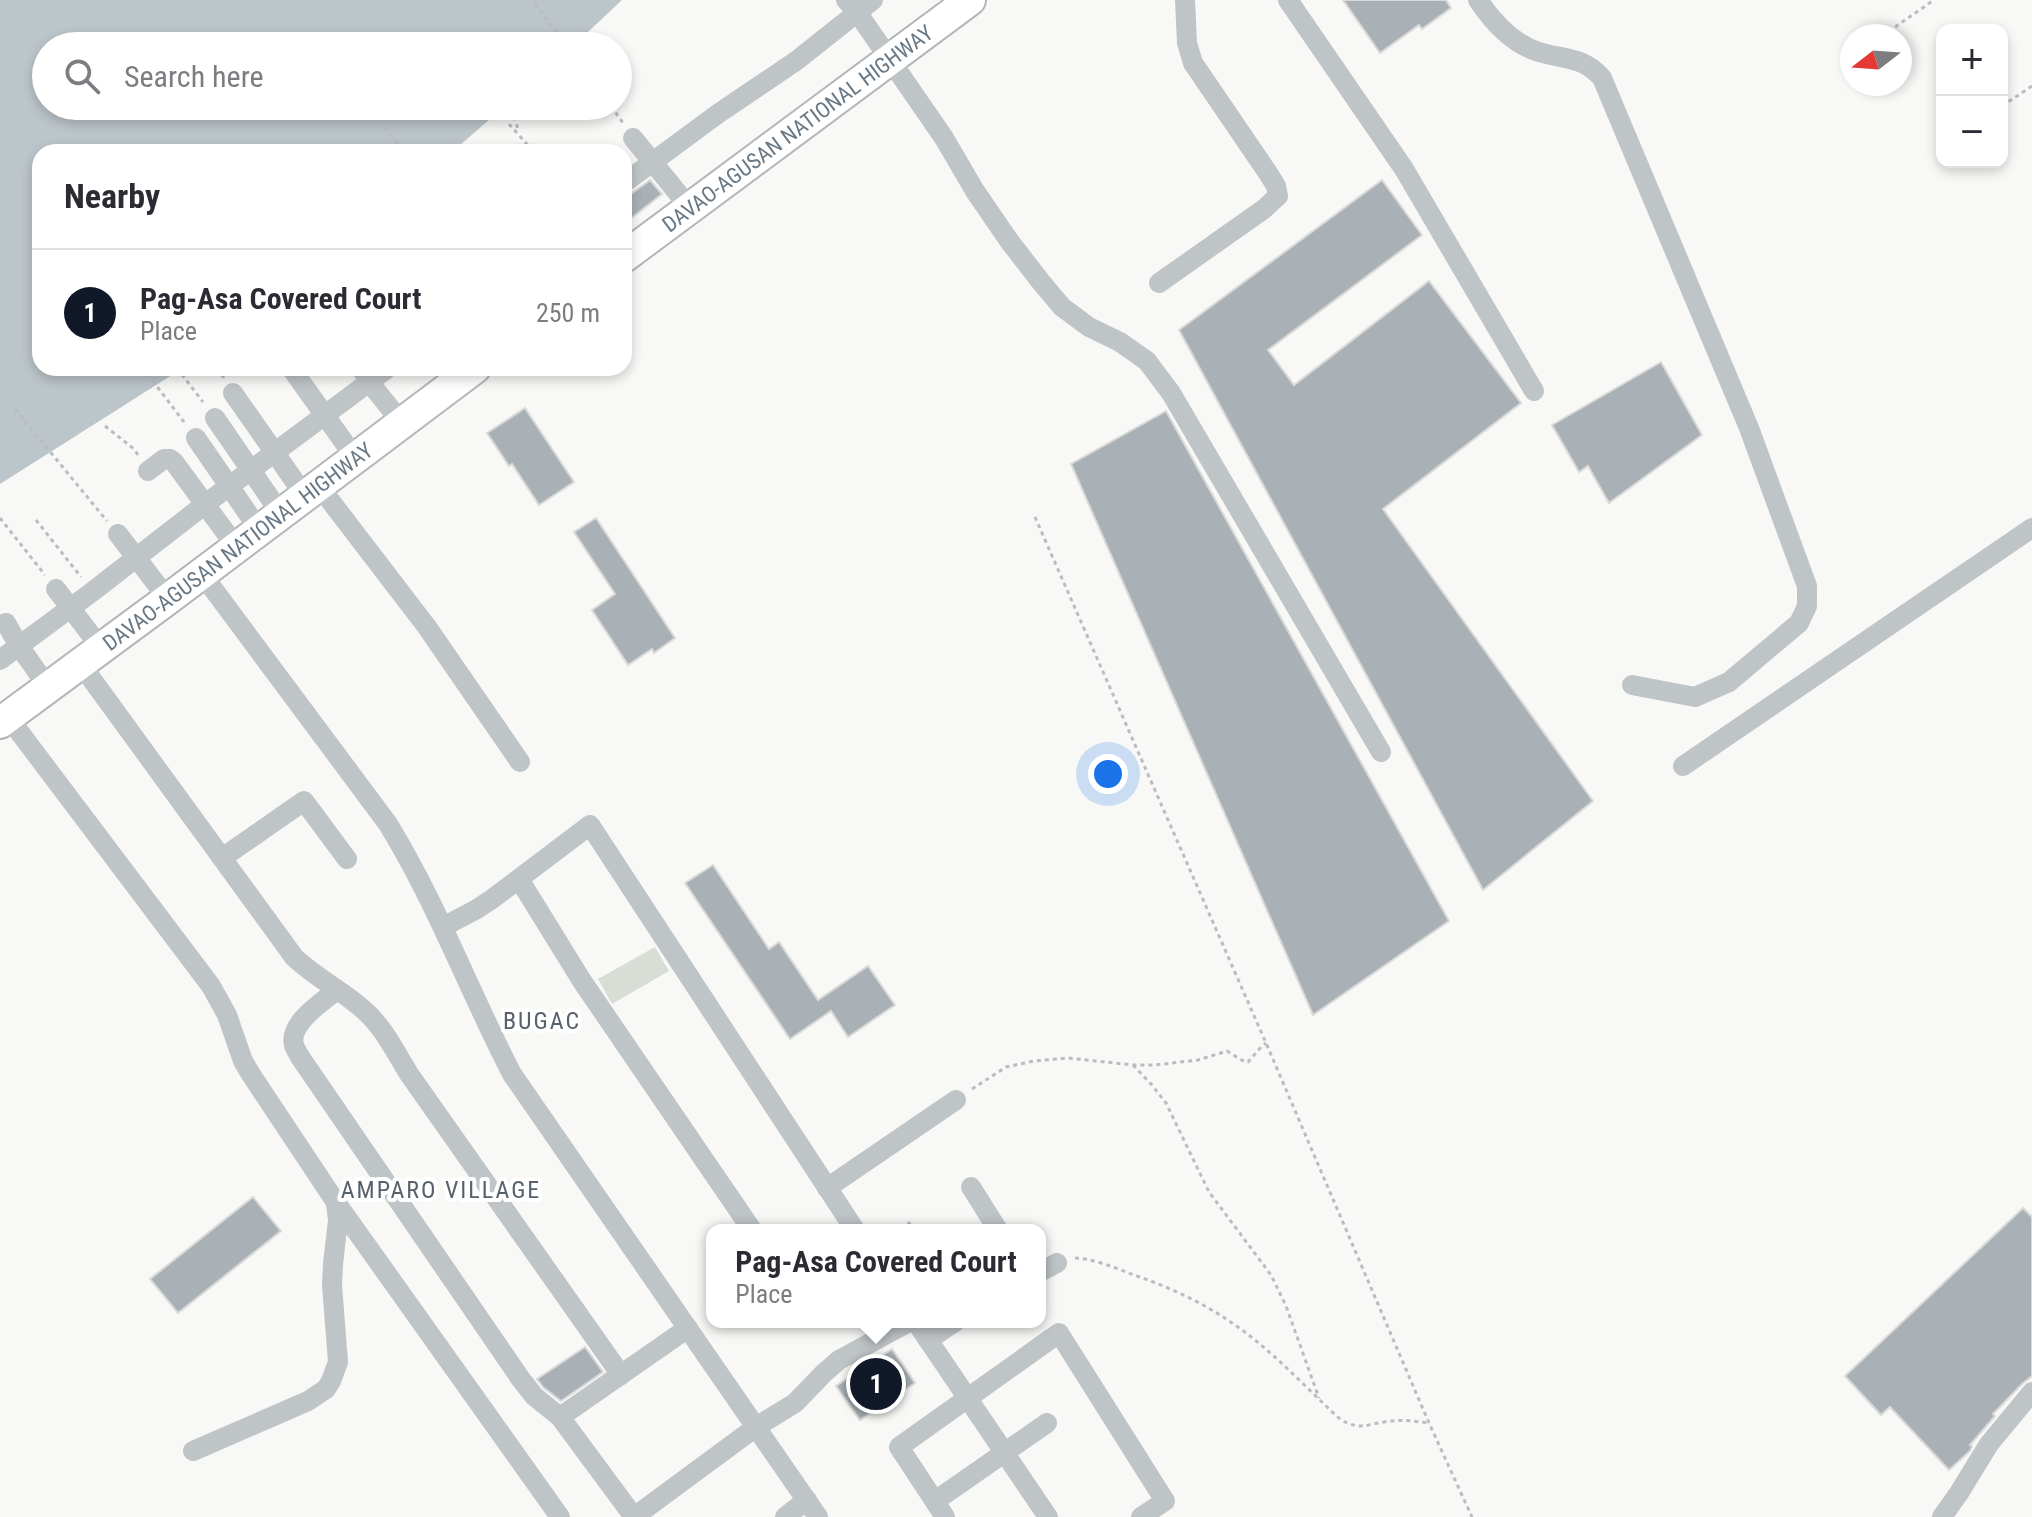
<!DOCTYPE html>
<html lang="en">
<head>
<meta charset="utf-8">
<style>
	:root { --surface:#fff; --page:#f2f2f3; --text:#2b2b33; --muted:#7c7c81; --line:#e1e1e2; --accent:#111827 }
	body { margin:0; font-family:"Roboto Condensed",sans-serif; background:var(--page); color:var(--text) }
	.controls { position:absolute; right:24px; top:24px; display:grid; overflow:hidden; border-radius:16px; box-shadow:0 4px 12px #0003 }
	.controls button { width:72px; height:72px; display:grid; place-items:center; padding:0; border:0; border-bottom:2px solid var(--line); background:var(--surface); color:var(--text); font:40px sans-serif }
	.compass { position:absolute; left:1840px; top:24px; width:72px; height:72px; border-radius:50%; background:var(--surface); box-shadow:0 4px 12px #0003; rotate:253deg }
	.you { position:absolute; left:1108px; top:774px; width:28px; height:28px; margin:-20px; border:6px solid #fff; border-radius:50%; background:#1a73e8; box-shadow:0 0 0 12px #1a73e833 }
	.badge { display:grid; place-items:center; width:52px; height:52px; border-radius:50%; background:var(--accent); color:#fff; font-size:26px; font-weight:700 }
	.pin { position:absolute; translate:-50% -50%; border:4px solid #fff; box-shadow:0 2px 8px #0006 }
	.popup { position:absolute; left:706px; top:1224px; width:340px; height:104px; box-sizing:border-box; display:grid; place-content:center; border-radius:16px; background:var(--surface); filter:drop-shadow(0 2px 6px #0005); font-size:26px; white-space:nowrap; color:var(--muted) }
	.popup b { font-size:30px; color:var(--text) }
	.popup::after { content:''; position:absolute; left:50%; top:100%; margin-left:-16px; border:16px solid transparent; border-top-color:var(--surface) }
	.list { margin:0; padding:0; list-style:none }
	h2 { display:flex; justify-content:space-between; align-items:center; height:104px; margin:0; padding:0 32px; font-size:34px }
	h2 small { font-size:26px; font-weight:400; color:var(--muted) }
	.list li { display:grid; grid-template-columns:52px 1fr auto; gap:24px; align-items:center; box-sizing:border-box; height:128px; padding:0 32px; border-top:2px solid var(--line) }
	.list b { display:block; font-size:30px; white-space:nowrap }
	.list p { margin:0; font-size:26px; white-space:nowrap; color:var(--muted) }
	.list em { font-size:26px; font-style:normal; color:var(--muted) }
	.icon { flex:none; width:44px; height:44px; fill:none; stroke:currentColor; stroke-width:2; stroke-linecap:round; stroke-linejoin:round }
	.map { position:relative; flex:none; width:2032px; height:1517px; overflow:hidden }
	.search { position:absolute; background:var(--surface); box-shadow:0 4px 12px #0003; left:32px; top:32px; width:600px; height:88px; display:flex; align-items:center; gap:20px; box-sizing:border-box; padding:0 28px; border-radius:44px; color:var(--muted); font-size:30px }
	.panel { position:absolute; background:var(--surface); box-shadow:0 4px 12px #0003; left:32px; top:144px; width:600px; height:232px; border-radius:24px }
	.map>svg:first-child { display:block }
	.green { fill:#d8ddd5 }
	.water { fill:#bcc5ca }
	.building { fill:#a9b1b6; stroke:#dadad8; stroke-width:2 }
	.lines { fill:none; stroke-linecap:round; stroke-linejoin:round }
	.highway-casing { stroke:#b3b7ba; stroke-width:34 }
	.path { stroke:#babdbf; stroke-width:3; stroke-dasharray:4 4; stroke-linecap:butt }
	.minor { stroke:#bfc4c7; stroke-width:20 }
	.highway { stroke:#fff; stroke-width:30 }
	.labels { text-anchor:middle; dominant-baseline:central; stroke-width:8; stroke-linejoin:round; paint-order:stroke }
	.street-label { font-size:22px; fill:#697885; stroke:#fff }
	.neighbourhood-label { font-size:24px; letter-spacing:2px; fill:#57616b; stroke:#fff }
</style>
</head>
<body>
<div class="map">
<svg width="2032" height="1517" viewBox="0 0 2032 1517">
	<rect width="100%" height="100%" fill="#f8f8f6"/>
	<path class="green" d="M655,947L669,971L612,1004L598,979Z"/>
	<path class="water" d="M0,0H622L573,46H46V106H505L452,152H40V368H183L0,484Z"/>
	<g class="building">
		<path d="M1343,0H1446L1451,8L1422,29L1419,25L1380,53Z"/>
		<path d="M650,180L662,194L624,224V196L632,193Z"/>
		<path d="M1382,180L1422,235L1268,350L1294,385L1429,281L1521,403L1383,509L1593,801L1483,890L1179,330Z"/>
		<path d="M1661,362L1702,435L1609,503L1588,466L1579,472L1552,425Z"/>
		<path d="M525,408L574,482L539,505L512,464L509,466L487,433Z"/>
		<path d="M1166,411L1449,921L1313,1015L1071,464Z"/>
		<path d="M596,518L675,638L654,653L652,649L628,665L592,610L615,594L574,532Z"/>
		<path d="M713,865L769,949L779,942L818,1000L868,966L895,1005L848,1037L831,1011L790,1039L685,883Z"/>
		<path d="M253,1197L281,1231L178,1313L150,1279Z"/>
		<path d="M2023,1208L2032,1217V1376L2022,1384L1993,1414L1995,1416L1970,1445L1972,1446L1970,1451L1949,1470L1890,1407L1881,1415L1845,1376Z"/>
		<path d="M585,1347L603,1372L561,1401L543,1387L537,1379Z"/>
		<path d="M892,1349L915,1383L860,1420L836,1386Z"/>
	</g>
	<g class="lines">
		<defs>
			<g id="highway">
				<path id="s1" d="M624,257L970,0"/>
				<path id="s2" d="M0,723L168,599L475,368"/>
			</g>
		</defs>
		<use href="#highway" class="highway-casing"/>
		<g class="path">
			<path d="M535,4L568,46"/>
			<path d="M1882,36L1934,0"/>
			<path d="M502,106C513,112 516,119 518,131"/>
			<path d="M611,106L623,123"/>
			<path d="M2002,106L2032,86"/>
			<path d="M509,124L534,152"/>
			<path d="M385,128L405,152"/>
			<path d="M143,368L184,422"/>
			<path d="M177,368L203,402"/>
			<path d="M217,368L224,378"/>
			<path d="M15,409L107,521"/>
			<path d="M105,426L134,449L138,455"/>
			<path d="M1035,517L1266,1043L1429,1423L1472,1517"/>
			<path d="M0,518L45,575"/>
			<path d="M36,520L81,577"/>
			<path d="M1133,1065L1151,1084L1166,1103L1209,1192L1271,1275L1286,1306L1319,1398"/>
			<path d="M972,1089L1006,1067L1034,1061L1068,1058L1133,1065H1155L1198,1060L1227,1051L1245,1062H1248L1261,1047L1266,1043"/>
			<path d="M908,1222L914,1230"/>
			<path d="M1075,1258C1095,1259 1115,1268 1134,1275C1169,1287 1204,1303 1235,1325C1274,1352 1306,1388 1341,1420C1360,1430 1365,1425 1384,1422C1399,1419 1414,1421 1429,1423"/>
		</g>
		<g class="minor">
			<path d="M846,0L857,12L944,138L975,191L1010,242L1041,282L1062,307L1089,327L1120,342L1147,361L1171,393L1381,752"/>
			<path d="M1288,0L1404,169L1534,391"/>
			<path d="M1478,0C1493,22 1512,44 1539,52C1565,60 1583,56 1602,78L1749,428L1807,586V606L1799,623L1729,682L1695,697L1632,685"/>
			<path d="M633,138L690,208"/>
			<path d="M624,183L719,113L796,61L873,0"/>
			<path d="M1159,283L1264,209L1278,196L1276,186L1268,173L1193,63L1187,43L1185,0"/>
			<path d="M291,368L356,459"/>
			<path d="M361,368L370,383L402,423"/>
			<path d="M233,393L305,496"/>
			<path d="M215,418L281,514"/>
			<path d="M196,438L260,531"/>
			<path d="M148,471L164,459H170L174,462L237,548"/>
			<path d="M319,486L427,627L520,762"/>
			<path d="M118,534L168,599"/>
			<path d="M202,574L388,824C437,904 469,991 512,1074L818,1517"/>
			<path d="M56,589L101,648"/>
			<path d="M6,623L19,646L48,687"/>
			<path d="M0,660L92,592L204,505L388,368"/>
			<path d="M80,663L294,957C316,978 343,991 365,1011C384,1028 396,1053 409,1074L621,1375"/>
			<path d="M8,717L211,986L227,1015L243,1061L252,1076L335,1201L560,1517"/>
			<path d="M1683,766L2032,528"/>
			<path d="M222,858L304,801L347,859"/>
			<path d="M519,879L582,981L752,1230"/>
			<path d="M443,927L477,909L492,899L590,825L855,1230"/>
			<path d="M337,990C322,1002 288,1024 294,1045C295,1049 298,1053 300,1057L520,1378L534,1396L560,1417L634,1517"/>
			<path d="M971,1187L998,1230"/>
			<path d="M827,1188L956,1100"/>
			<path d="M1040,1272L1057,1263"/>
			<path d="M916,1322L1048,1517"/>
			<path d="M928,1340L955,1322"/>
			<path d="M560,1417L688,1328"/>
			<path d="M193,1451L308,1401L326,1389L331,1381L338,1362L332,1285L333,1264L338,1221L336,1203"/>
			<path d="M935,1501L1047,1423"/>
			<path d="M634,1517L756,1427L795,1403L824,1373L839,1360L909,1322"/>
			<path d="M785,1517L807,1500"/>
			<path d="M945,1517L899,1447L1059,1333L1165,1501L1141,1517"/>
			<path d="M1942,1517L1959,1493L1989,1444L2032,1392"/>
		</g>
		<use href="#highway" class="highway"/>
	</g>
	<g class="labels">
		<g class="street-label">
			<text stroke="none"><textPath href="#s1" startOffset="216">DAVAO-AGUSAN NATIONAL HIGHWAY</textPath></text>
			<text stroke="none"><textPath href="#s2" startOffset="296">DAVAO-AGUSAN NATIONAL HIGHWAY</textPath></text>
		</g>
		<g class="neighbourhood-label">
			<text x="542" y="1021">BUGAC</text>
			<text x="441" y="1190">AMPARO VILLAGE</text>
		</g>
	</g>
</svg>
<div class="controls">
<button>+</button>
<button>−</button>
</div>
<svg class="compass" viewBox="-18 -18 36 36"><path d="M0-13l5 13h-10z" fill="#e53935"/><path d="M0 13l5-13h-10z" fill="#7c7c81"/></svg>
<div class="you"></div>
<div class="pin badge" style="left:876px;top:1384px">1</div>
<div class="popup"><b>Pag-Asa Covered Court</b>Place</div>
<div class="search"><svg class="icon" aria-label="search" viewBox="0 0 24 24"><circle cx="10" cy="10" r="6"/><path d="M15 15l6 6"/></svg>Search here</div>
<section class="panel">
<h2>Nearby<small></small></h2>
<ul class="list">
<li><span class="badge">1</span><div><b>Pag-Asa Covered Court</b><p>Place</p></div><em>250 m</em></li>
</ul>
</section>
</div>
</body>
</html>
